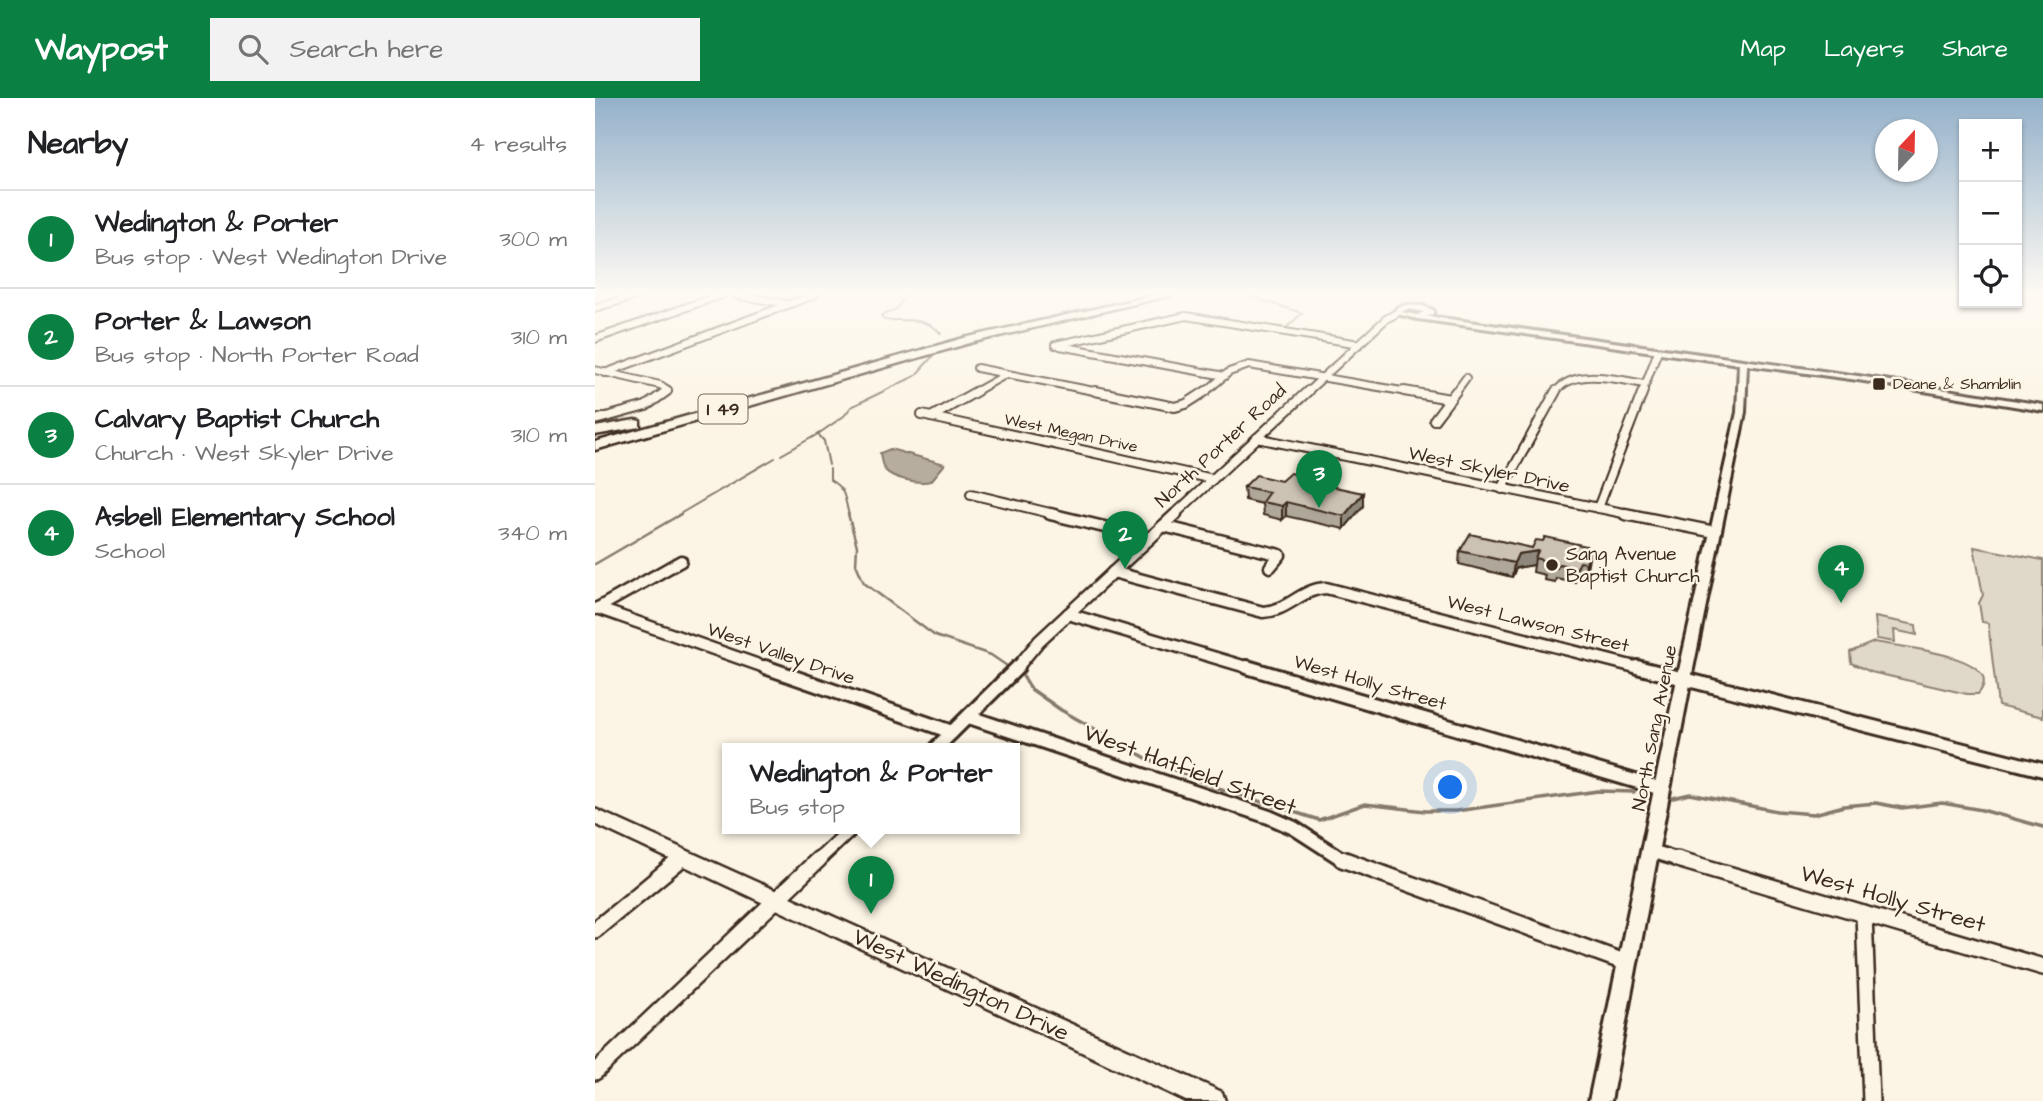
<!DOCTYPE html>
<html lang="en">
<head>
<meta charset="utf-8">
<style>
	:root { --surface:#fff; --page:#f2f2f2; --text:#202124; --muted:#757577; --line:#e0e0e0; --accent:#0b8043 }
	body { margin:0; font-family:"Architects Daughter",sans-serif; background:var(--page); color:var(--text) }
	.controls { position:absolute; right:21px; top:21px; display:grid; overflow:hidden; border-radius:0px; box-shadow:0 2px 5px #0004 }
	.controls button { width:63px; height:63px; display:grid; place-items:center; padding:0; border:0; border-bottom:2px solid var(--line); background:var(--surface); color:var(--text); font:35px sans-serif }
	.compass { position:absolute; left:1280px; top:21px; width:63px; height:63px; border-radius:50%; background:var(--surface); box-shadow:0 2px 5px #0004; rotate:22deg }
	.you { position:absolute; left:856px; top:690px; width:24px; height:24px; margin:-18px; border:5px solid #fff; border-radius:50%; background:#1a73e8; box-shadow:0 0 0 10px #1a73e833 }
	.badge { display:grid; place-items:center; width:46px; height:46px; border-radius:50%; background:var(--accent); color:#fff; font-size:23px; font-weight:700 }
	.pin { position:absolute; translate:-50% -58px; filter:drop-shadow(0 2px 4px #0008) }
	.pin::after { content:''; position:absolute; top:37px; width:24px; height:21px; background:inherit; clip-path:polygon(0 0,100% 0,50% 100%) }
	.popup { position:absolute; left:127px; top:645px; width:298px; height:91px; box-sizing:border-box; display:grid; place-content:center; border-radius:0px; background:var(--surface); filter:drop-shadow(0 2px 5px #0005); font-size:23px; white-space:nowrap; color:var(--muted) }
	.popup b { font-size:26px; color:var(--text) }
	.popup::after { content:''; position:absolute; left:50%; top:100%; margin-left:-14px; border:14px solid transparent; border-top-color:var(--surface) }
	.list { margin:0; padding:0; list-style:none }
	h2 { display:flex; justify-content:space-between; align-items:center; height:91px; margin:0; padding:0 28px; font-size:30px }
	h2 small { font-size:23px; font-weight:400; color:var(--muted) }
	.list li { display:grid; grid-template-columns:46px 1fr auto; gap:21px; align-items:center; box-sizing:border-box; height:98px; padding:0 28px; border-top:2px solid var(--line) }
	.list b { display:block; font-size:26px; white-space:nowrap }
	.list p { margin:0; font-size:23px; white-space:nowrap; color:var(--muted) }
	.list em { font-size:23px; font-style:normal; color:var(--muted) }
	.icon { flex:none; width:38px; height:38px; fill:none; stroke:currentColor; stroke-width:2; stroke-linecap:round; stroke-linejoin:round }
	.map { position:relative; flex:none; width:1448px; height:1003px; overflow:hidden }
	header { display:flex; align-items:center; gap:42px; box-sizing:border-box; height:98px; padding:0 35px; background:var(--accent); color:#fff }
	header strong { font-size:33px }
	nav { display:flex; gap:38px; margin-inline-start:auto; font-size:24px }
	.search { width:490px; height:63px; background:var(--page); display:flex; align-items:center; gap:18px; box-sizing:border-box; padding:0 24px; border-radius:0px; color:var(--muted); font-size:26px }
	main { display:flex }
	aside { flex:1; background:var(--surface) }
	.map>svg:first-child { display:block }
	.green { fill:#e0d8c8; stroke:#8e8173; stroke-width:2 }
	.water { fill:#b7ad9e; stroke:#85796b; stroke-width:2 }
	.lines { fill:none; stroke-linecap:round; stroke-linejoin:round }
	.stream-far2 { stroke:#85796b; stroke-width:2 }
	.stream-far1 { stroke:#85796b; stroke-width:2.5 }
	.stream { stroke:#85796b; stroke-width:3.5 }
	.minor-far4-casing { stroke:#3b2a1e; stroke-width:10 }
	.minor-far3-casing { stroke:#3b2a1e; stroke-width:12 }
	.minor-far2-casing { stroke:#3b2a1e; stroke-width:15 }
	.minor-far1-casing { stroke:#3b2a1e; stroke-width:18 }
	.minor-casing { stroke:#3b2a1e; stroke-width:20 }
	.tertiary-casing { stroke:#3b2a1e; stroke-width:6 }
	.secondary-casing { stroke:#3b2a1e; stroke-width:5 }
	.motorway-casing { stroke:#3b2a1e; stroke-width:5 }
	.minor-far4 { stroke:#fcf5e5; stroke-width:6 }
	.minor-far3 { stroke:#fcf5e5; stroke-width:8 }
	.minor-far2 { stroke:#fcf5e5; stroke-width:10 }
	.minor-far1 { stroke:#fcf5e5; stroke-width:12 }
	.minor { stroke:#fcf5e5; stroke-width:15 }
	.tertiary { fill:#fcf5e5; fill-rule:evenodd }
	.secondary { fill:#fcf5e5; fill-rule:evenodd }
	.motorway { fill:#fcf5e5; fill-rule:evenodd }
	.wall { fill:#afa79a; stroke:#3b2a1e; stroke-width:2 }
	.shaded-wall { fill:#8f887d; stroke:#3b2a1e; stroke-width:2 }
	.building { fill:#ccc2b3; stroke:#3b2a1e; stroke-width:2 }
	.poi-dot { fill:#3b2a1e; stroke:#fcf5e5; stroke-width:2.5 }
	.labels { text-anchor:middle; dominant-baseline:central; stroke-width:5; stroke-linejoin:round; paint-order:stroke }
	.far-poi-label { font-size:16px; fill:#3b2a1e; stroke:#fcf5e5; text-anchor:start }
	.far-street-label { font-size:16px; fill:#3b2a1e; stroke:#fcf5e5 }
	.shield { fill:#fcf5e5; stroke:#75675a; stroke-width:2 }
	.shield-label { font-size:18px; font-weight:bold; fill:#3b2a1e }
	.street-label { font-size:19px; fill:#3b2a1e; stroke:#fcf5e5 }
	.poi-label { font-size:19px; fill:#3b2a1e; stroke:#fcf5e5; text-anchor:start }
	.near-street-label { font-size:23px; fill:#3b2a1e; stroke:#fcf5e5 }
</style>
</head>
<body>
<header>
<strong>Waypost</strong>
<div class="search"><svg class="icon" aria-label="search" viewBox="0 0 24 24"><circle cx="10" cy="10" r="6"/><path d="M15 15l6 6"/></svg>Search here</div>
<nav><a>Map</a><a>Layers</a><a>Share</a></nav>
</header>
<main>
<aside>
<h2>Nearby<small>4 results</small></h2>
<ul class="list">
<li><span class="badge">1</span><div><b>Wedington &amp; Porter</b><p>Bus stop · West Wedington Drive</p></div><em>300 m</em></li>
<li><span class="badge">2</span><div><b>Porter &amp; Lawson</b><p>Bus stop · North Porter Road</p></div><em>310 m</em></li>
<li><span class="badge">3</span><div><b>Calvary Baptist Church</b><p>Church · West Skyler Drive</p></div><em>310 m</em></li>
<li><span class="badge">4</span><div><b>Asbell Elementary School</b><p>School</p></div><em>340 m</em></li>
</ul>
</aside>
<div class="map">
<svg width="1448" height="1003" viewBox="0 0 1448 1003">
	<rect width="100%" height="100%" fill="#fcf5e5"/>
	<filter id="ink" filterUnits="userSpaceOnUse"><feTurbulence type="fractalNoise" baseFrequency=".0143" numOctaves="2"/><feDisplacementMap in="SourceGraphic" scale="14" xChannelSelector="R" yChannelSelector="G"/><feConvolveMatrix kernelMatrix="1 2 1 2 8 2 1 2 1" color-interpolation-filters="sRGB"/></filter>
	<g filter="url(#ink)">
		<g class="green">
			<path d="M1379,449L1448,462V619L1403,608L1393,525L1387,524L1384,505L1388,497Z"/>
			<path d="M1280,519L1321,527L1322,537L1299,532L1300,544L1282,541Z"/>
			<path d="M1279,544C1300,548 1416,558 1383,596H1372L1276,574L1256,565L1255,554Z"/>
		</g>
		<path class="water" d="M295,351L350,366L336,383C324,386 298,381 290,372C286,367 286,360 285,355Z"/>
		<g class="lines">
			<g class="stream-far2">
				<path d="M311,197L301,211L286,218L289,222C309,223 332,218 346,236"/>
				<path d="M654,198L707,215L690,231"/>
				<path d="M186,357L223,336"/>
				<path d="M234,367L229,343L223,336L249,318L256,309L320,278L337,259"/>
				<path d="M235,371V382C252,392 249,400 254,417"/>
				<path d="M83,417L180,360"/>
			</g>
			<g class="stream-far1">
				<path d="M253,416L262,448L261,466L269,485L340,538L396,557L415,570"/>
				<path d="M0,466L86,416"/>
			</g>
			<g class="stream">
				<path d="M428,578L436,591L466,612L553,661L617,688L724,722L770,706L830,713H861L1003,693L1039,694"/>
				<path d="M1078,700L1095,696L1182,713L1219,716L1249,708L1281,705L1307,710L1347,705L1387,712L1448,729"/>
			</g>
			<defs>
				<g id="minor-far4">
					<path d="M141,197L193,206"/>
					<path d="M0,210L43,197"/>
					<path d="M0,241L126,197"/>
					<path d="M460,247L591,218L765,246"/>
					<path d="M465,248L630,278"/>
					<path d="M382,270L509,295"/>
					<path d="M0,272L65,287L73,292L70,295"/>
					<path d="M10,275L219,197"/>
					<path d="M378,295L412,276"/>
					<path d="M609,295L634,274L654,267L819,295"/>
					<path d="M711,295L791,221L802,215"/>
					<path d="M860,295L871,280"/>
					<path d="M960,295C978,268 1024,282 1050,286"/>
					<path d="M1047,295L1063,253"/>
				</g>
				<g id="minor-far3">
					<path d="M500,293L580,309L591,306L611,293"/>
					<path d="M809,293L855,301"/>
					<path d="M327,317L618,381"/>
					<path d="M336,319L382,293"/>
					<path d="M0,322L51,308L72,293"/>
					<path d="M839,322L861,293"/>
					<path d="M662,340L1038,417"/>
					<path d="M907,391L961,293"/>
					<path d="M376,396L463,417"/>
					<path d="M1003,410L1048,293"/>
					<path d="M579,417L713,293"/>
				</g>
				<g id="minor-far2">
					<path d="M455,416L555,440"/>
					<path d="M1030,416L1120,434"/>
					<path d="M568,428L685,457L675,469"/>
					<path d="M518,474L668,514C694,513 705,491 731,490L1048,571"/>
					<path d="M2,510L175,571"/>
					<path d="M1,511L86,463"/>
					<path d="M473,516L658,571"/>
					<path d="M421,571L444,543L581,416"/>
				</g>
				<g id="minor-far1">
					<path d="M170,569L357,634"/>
					<path d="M652,569L1067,691"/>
					<path d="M1042,569L1448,672"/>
					<path d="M374,619L674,719L699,730L750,763"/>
					<path d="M341,650L423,569"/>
					<path d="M1055,753L1088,763"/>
					<path d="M84,763L89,759"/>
					<path d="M222,763L257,730"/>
				</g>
				<g id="minor">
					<path d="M747,761L1032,865"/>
					<path d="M1082,761L1448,869"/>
					<path d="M1269,816L1276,1003"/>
					<path d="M0,832L86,761"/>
					<path d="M0,974L224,761"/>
				</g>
				<path id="tertiary" d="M813,207L828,208L838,212V216L832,218L1263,278L1448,307V313L1263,282L1152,267L1150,314L1096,581L1016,1003H994L1082,581L1142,314L1144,266L823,221L798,215L803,209ZM813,211L829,214L822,217L806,214Z"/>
				<path id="secondary" d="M0,711L627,994L630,1003H591L0,726Z"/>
				<g id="motorway">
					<path d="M561,197H577L375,245L0,352V344L369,240Z"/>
					<path d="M40,322L45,323V329L0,337V329Z"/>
				</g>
			</defs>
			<use href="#minor-far4" class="minor-far4-casing"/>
			<use href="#minor-far3" class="minor-far3-casing"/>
			<use href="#minor-far2" class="minor-far2-casing"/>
			<use href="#minor-far1" class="minor-far1-casing"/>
			<use href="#minor" class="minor-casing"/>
			<use href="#tertiary" class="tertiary-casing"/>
			<use href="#secondary" class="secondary-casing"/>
			<use href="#motorway" class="motorway-casing"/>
			<use href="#minor-far4" class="minor-far4"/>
			<use href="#minor-far3" class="minor-far3"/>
			<use href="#minor-far2" class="minor-far2"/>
			<use href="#minor-far1" class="minor-far1"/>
			<use href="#minor" class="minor"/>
			<use href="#tertiary" class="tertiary"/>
			<use href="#secondary" class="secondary"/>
			<use href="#motorway" class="motorway"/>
		</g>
		<g class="wall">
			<path d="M715,379V384L768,408L749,431L691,418L687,422L668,417L667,406L650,402L649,389Z"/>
			<path d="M948,443L991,448L990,454L995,455L992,469L988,479L982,478L980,484L961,480L960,484L949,482L950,477L938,474L939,467L921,470L917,479L864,466L865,453L937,450Z"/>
		</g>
		<g class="shaded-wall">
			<path d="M768,395V408L749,431V418Z"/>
			<path d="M691,404V418L687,422V408Z"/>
			<path d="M943,453L940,460L939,467L921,470L917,479L919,465L923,456Z"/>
			<path d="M995,455L992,469L988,479L991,465Z"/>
		</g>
		<g class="building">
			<path d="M695,375L715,379L711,383L768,395L749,418L691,404L687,408L667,404L674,394L649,389L661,377L686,383Z"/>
			<path d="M875,436L937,450L941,442L948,443L950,439L991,448L989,453L995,455L991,465L985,464L982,470L964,466L962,470L952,468L954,464L940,460L943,453L923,456L919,465L865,453Z"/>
		</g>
	</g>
	<linearGradient id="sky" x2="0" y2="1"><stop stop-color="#94b1ca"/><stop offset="0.58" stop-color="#fefaf3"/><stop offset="1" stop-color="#fefaf3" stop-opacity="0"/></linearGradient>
	<rect width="1448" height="337" fill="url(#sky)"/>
	<g class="poi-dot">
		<rect x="1277" y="279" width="14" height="14" rx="3.5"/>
		<circle cx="957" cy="467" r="7"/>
	</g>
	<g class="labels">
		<g class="far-poi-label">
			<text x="1298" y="286">Deane &amp; Shamblin</text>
		</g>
		<g class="far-street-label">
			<text transform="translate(476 335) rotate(12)">West Megan Drive</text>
		</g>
		<rect class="shield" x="103.5" y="296.5" width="49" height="29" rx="5"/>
		<g class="shield-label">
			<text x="128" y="311">I 49</text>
		</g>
		<g class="street-label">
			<text transform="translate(626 348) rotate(-43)">North Porter Road</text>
			<text transform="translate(894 372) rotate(12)">West Skyler Drive</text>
			<text transform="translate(943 526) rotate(14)">West Lawson Street</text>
			<text transform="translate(186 556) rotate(19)">West Valley Drive</text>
			<text transform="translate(775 585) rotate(16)">West Holly Street</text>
			<text transform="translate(1060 630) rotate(-79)">North Sang Avenue</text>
		</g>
		<g class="poi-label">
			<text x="971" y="456">Sang Avenue<tspan x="971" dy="22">Baptist Church</tspan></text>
		</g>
		<g class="near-street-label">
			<text transform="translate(595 672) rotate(20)">West Hatfield Street</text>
			<text transform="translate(1298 801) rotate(16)">West Holly Street</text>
			<text transform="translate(366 887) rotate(25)">West Wedington Drive</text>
		</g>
	</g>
</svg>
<div class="controls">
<button>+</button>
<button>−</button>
<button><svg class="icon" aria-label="locate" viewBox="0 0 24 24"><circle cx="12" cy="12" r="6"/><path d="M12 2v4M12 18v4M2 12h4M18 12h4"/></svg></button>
</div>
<svg class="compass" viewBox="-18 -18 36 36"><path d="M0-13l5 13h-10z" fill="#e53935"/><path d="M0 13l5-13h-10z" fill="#757577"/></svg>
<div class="you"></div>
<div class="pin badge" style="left:276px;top:816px">1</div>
<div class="popup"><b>Wedington &amp; Porter</b>Bus stop</div>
<div class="pin badge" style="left:530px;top:471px">2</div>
<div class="pin badge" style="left:724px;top:410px">3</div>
<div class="pin badge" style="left:1246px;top:505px">4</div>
</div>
</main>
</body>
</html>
